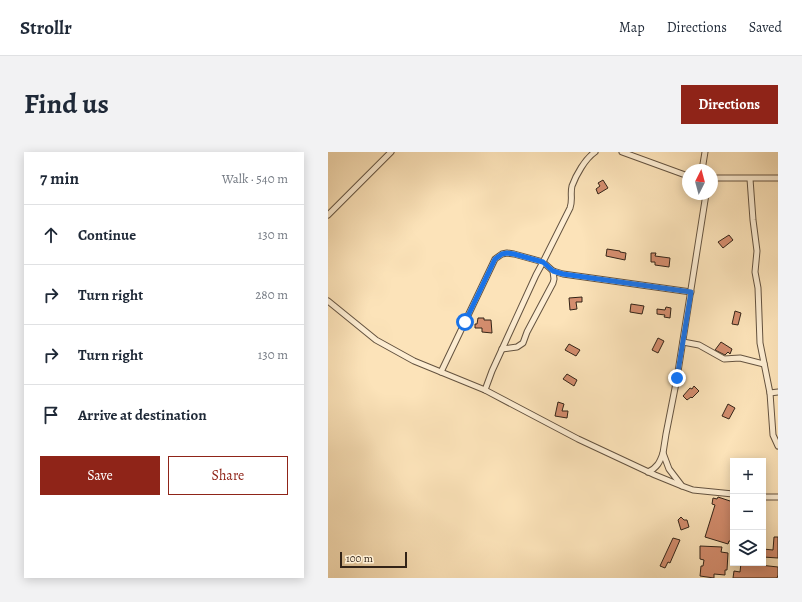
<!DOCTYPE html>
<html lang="en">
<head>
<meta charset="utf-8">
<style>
	:root { --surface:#fff; --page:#f2f2f3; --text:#1f2937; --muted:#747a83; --line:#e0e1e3; --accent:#8f2418 }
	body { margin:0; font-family:Alegreya,serif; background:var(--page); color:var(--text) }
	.controls { position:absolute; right:12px; bottom:12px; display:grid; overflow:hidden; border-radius:0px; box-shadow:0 2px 10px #0003 }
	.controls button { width:36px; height:36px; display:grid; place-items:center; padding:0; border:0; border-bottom:1px solid var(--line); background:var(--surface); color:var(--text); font:20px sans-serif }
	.compass { position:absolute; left:354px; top:12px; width:36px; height:36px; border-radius:50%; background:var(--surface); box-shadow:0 2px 10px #0003; rotate:6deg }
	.scale { position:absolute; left:12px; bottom:10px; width:67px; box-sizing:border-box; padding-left:4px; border:2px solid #322317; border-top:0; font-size:11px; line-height:14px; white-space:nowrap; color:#322317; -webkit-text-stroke:3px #fdedd2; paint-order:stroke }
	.stop { position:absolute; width:12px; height:12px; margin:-9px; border:3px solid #1a73e8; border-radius:50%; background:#fff }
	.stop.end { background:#1a73e8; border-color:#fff; box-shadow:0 1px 4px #0008 }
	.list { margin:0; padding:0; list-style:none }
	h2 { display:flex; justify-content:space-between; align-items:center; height:52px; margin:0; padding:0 16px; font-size:17px }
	h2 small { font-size:13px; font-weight:400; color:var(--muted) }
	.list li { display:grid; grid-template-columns:26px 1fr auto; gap:12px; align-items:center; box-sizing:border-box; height:60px; padding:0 16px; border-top:1px solid var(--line) }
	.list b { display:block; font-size:15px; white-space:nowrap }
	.list em { font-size:13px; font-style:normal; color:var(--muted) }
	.actions { display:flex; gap:8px; padding:12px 16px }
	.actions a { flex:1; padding:9px 0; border:1px solid var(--accent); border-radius:0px; text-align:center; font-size:14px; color:var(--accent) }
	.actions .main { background:var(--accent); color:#fff }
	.icon { flex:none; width:22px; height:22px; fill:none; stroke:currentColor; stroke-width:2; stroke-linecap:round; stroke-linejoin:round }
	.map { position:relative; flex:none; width:450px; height:426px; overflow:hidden; border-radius:0px }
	header { display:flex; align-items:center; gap:24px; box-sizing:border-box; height:56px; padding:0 20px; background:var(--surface); border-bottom:1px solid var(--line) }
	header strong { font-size:19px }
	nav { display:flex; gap:22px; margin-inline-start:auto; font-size:14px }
	.intro { display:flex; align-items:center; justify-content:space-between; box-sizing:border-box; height:96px; padding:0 24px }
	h1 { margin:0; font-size:28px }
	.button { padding:10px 18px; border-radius:0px; background:var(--accent); color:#fff; font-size:14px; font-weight:700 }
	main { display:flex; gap:24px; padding:0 24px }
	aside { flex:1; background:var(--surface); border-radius:0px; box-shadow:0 2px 10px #0003 }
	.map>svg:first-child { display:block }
	.building { fill:#d48d6e; stroke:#322317 }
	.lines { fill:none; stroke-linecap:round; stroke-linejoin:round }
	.minor-casing { stroke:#645340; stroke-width:7 }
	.minor { stroke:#fdedd2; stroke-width:5 }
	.route { stroke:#1a73e8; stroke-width:5 }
</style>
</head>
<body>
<header>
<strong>Strollr</strong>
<nav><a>Map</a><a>Directions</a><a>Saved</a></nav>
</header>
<div class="intro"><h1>Find us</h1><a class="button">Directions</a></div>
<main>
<aside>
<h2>7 min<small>Walk · 540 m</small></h2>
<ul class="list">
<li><svg class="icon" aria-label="ahead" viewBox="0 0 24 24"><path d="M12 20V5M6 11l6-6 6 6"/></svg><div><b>Continue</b></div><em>130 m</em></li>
<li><svg class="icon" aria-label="right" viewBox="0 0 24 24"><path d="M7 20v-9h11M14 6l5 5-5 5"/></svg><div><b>Turn right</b></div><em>280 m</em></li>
<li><svg class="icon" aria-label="right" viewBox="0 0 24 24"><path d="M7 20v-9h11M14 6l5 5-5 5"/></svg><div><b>Turn right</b></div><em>130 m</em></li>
<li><svg class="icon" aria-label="arrive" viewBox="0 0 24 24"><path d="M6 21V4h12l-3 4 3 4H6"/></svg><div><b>Arrive at destination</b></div></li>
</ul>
<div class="actions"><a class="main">Save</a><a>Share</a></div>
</aside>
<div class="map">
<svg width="450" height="426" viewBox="0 0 450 426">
	<rect width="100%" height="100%" fill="#fce3b9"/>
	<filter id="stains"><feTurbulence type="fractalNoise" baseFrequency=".005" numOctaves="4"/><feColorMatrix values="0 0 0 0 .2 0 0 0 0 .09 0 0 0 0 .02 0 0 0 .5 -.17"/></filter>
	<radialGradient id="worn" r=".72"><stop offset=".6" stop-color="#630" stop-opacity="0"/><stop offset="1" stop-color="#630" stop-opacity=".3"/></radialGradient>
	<g class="building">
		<path d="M275,28L280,36L270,42L268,37L272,34L270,31Z"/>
		<path d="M401,83L405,88L395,96L390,90Z"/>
		<path d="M279,97L292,99V100L298,101L297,108L278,104Z"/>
		<path d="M323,101H328L327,104L342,106L341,115L327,113V110H323Z"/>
		<path d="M254,145V150H248L249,157L242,158L241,146Z"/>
		<path d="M303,152L316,154L314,162L302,160Z"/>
		<path d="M338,155L343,156L342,166L336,165L337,163L329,162V157L337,158Z"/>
		<path d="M407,159L413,161L410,173L404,172Z"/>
		<path d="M150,166H156V168H163L164,181L154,180V176H147V172H149Z"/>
		<path d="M330,186L336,189L330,201L324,198Z"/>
		<path d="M393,190L404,197L402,202L400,200L397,203L387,198Z"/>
		<path d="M241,192L252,198L248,204L237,198Z"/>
		<path d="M239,222L249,228L246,234L235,227Z"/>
		<path d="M366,234L371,239L364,246L363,245L359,248L355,244L362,236L364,237Z"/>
		<path d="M230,250L236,252L234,259H240L239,266L227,264Z"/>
		<path d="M400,252L407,256L401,267L394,264Z"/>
		<path d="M390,345L405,350V378L404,381L405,382V389H401L400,392L377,385L387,353L384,352L385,346L389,347Z"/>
		<path d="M353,365L356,368H359L361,375L353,378L350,368Z"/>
		<path d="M446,385H450V406L435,405V397L445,398Z"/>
		<path d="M345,386L352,388L342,411L340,410L337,416L332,414Z"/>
		<path d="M372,394L394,395L393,400L400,401L399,418H397V423L386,422V426L372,424L373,414H375L376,408L372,407Z"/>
		<path d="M413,411L450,415V423L449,426H405L406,419L412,420Z"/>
	</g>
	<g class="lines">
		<defs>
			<g id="minor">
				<path d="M294,0L360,24"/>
				<path d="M374,18L377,0"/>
				<path d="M384,26H450"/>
				<path d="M422,27L425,68L429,99L427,120L430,136L432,191L442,241L445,283L450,294"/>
				<path d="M378,42L349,226L338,282L335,301L341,317L354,334L365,338L405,342"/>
				<path d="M0,63L63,0"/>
				<path d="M0,149L48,188L86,209L157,238L250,287L327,323L354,334"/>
				<path d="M355,190L371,193L396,207L412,206L436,212"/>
				<path d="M174,197L189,195L195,191L199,180L225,131L226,127L225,119"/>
				<path d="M113,220L167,107L174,102L179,101L186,102L215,110L225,119L235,122L363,140"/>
				<path d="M157,238L164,219L208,123L215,110L242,56C245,48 242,42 244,34C248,23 257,7 267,0"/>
				<path d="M442,241L450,240"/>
				<path d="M320,320C329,316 332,310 335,301"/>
				<path d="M435,345H450"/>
			</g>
		</defs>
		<use href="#minor" class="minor-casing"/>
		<use href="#minor" class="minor"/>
	</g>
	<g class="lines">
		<path class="route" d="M137,170L167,107L174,102L179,101L186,102L215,110L225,119L235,122L363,140L349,226"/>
	</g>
	<rect width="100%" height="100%" filter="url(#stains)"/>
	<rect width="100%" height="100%" fill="url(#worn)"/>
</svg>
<div class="controls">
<button>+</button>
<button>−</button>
<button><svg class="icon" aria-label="layers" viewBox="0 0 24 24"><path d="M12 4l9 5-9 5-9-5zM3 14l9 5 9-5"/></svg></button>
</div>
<svg class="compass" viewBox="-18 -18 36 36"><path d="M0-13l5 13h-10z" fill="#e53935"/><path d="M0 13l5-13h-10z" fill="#747a83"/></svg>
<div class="scale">100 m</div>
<div class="stop" style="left:137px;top:170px"></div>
<div class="stop end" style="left:349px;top:226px"></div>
</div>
</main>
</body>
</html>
